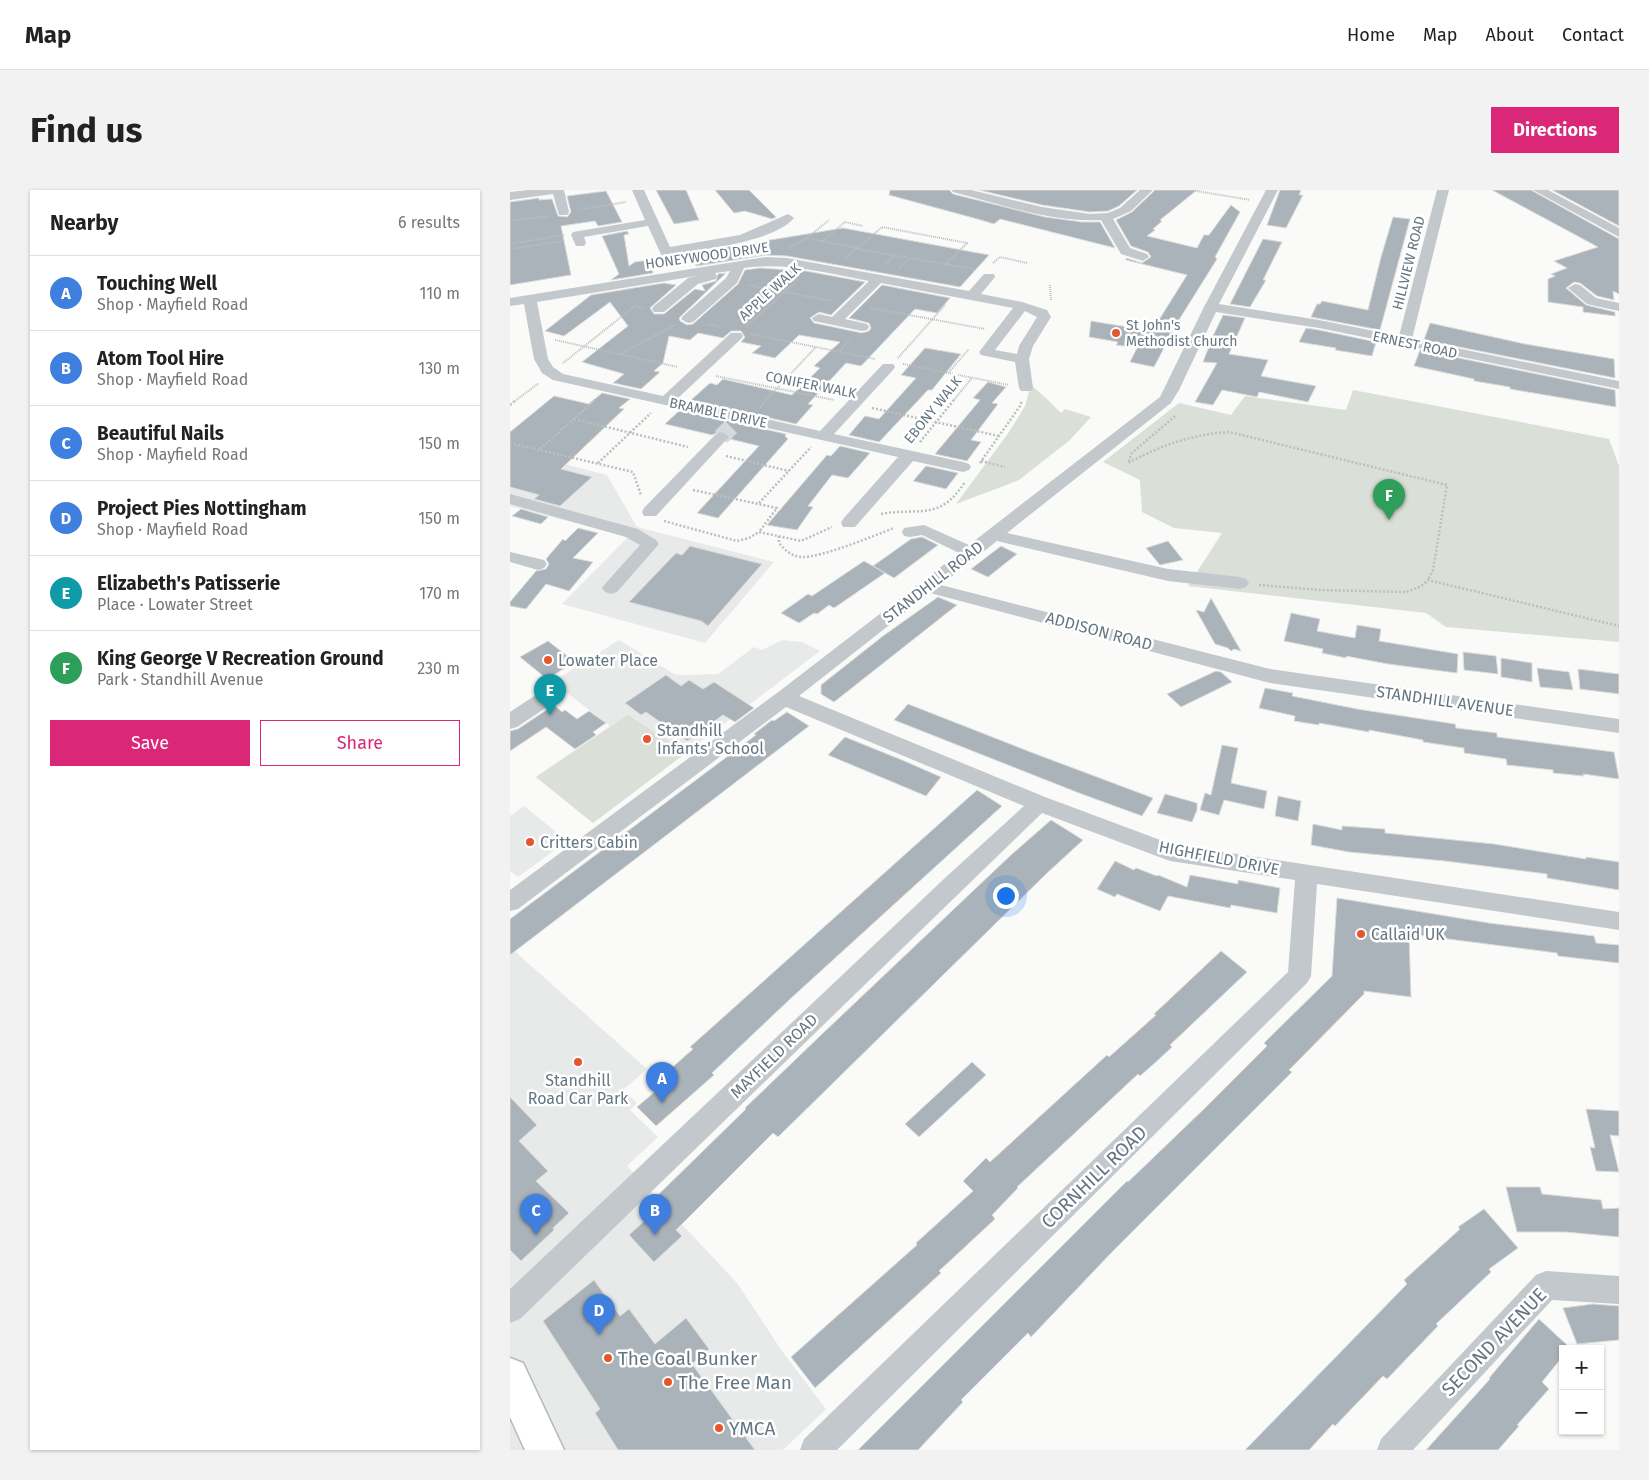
<!DOCTYPE html>
<html lang="en">
<head>
<meta charset="utf-8">
<style>
	:root { --surface:#fff; --page:#f2f2f2; --text:#222; --muted:#767676; --line:#e0e0e0; --accent:#db2777 }
	body { margin:0; font-family:"Fira Sans",sans-serif; background:var(--page); color:var(--text) }
	.controls { position:absolute; right:15px; bottom:15px; display:grid; overflow:hidden; border-radius:0px; box-shadow:0 1px 4px #0004 }
	.controls button { width:45px; height:45px; display:grid; place-items:center; padding:0; border:0; border-bottom:1px solid var(--line); background:var(--surface); color:var(--text); font:25px sans-serif }
	.you { position:absolute; left:495px; top:705px; width:18px; height:18px; margin:-12px; border:4px solid #fff; border-radius:50%; background:#1a73e8; box-shadow:0 0 0 8px #1a73e833 }
	.badge { display:grid; place-items:center; width:32px; height:32px; border-radius:50%; background:var(--accent); color:#fff; font-size:16px; font-weight:700 }
	.pin { position:absolute; translate:-50% -41px; filter:drop-shadow(0 1px 2px #0008) }
	.pin::after { content:''; position:absolute; top:26px; width:18px; height:15px; background:inherit; clip-path:polygon(0 0,100% 0,50% 100%) }
	.list { margin:0; padding:0; list-style:none }
	h2 { display:flex; justify-content:space-between; align-items:center; height:65px; margin:0; padding:0 20px; font-size:21px }
	h2 small { font-size:16px; font-weight:400; color:var(--muted) }
	.list li { display:grid; grid-template-columns:32px 1fr auto; gap:15px; align-items:center; box-sizing:border-box; height:75px; padding:0 20px; border-top:1px solid var(--line) }
	.list b { display:block; font-size:19px; white-space:nowrap }
	.list p { margin:0; font-size:16px; white-space:nowrap; color:var(--muted) }
	.list em { font-size:16px; font-style:normal; color:var(--muted) }
	.actions { display:flex; gap:10px; padding:15px 20px }
	.actions a { flex:1; padding:11px 0; border:1px solid var(--accent); border-radius:0px; text-align:center; font-size:18px; color:var(--accent) }
	.actions .main { background:var(--accent); color:#fff }
	.map { position:relative; flex:none; width:1109px; height:1260px; overflow:hidden; border-radius:0px }
	header { display:flex; align-items:center; gap:30px; box-sizing:border-box; height:70px; padding:0 25px; background:var(--surface); border-bottom:1px solid var(--line) }
	header strong { font-size:24px }
	nav { display:flex; gap:28px; margin-inline-start:auto; font-size:18px }
	.intro { display:flex; align-items:center; justify-content:space-between; box-sizing:border-box; height:120px; padding:0 30px }
	h1 { margin:0; font-size:35px }
	.button { padding:12px 22px; border-radius:0px; background:var(--accent); color:#fff; font-size:18px; font-weight:700 }
	main { display:flex; gap:30px; padding:0 30px }
	aside { flex:1; background:var(--surface); border-radius:0px; box-shadow:0 1px 4px #0004 }
	.map>svg:first-child { display:block }
	.built { fill:#e8e9e9 }
	.green { fill:#dadfd7 }
	.building { fill:#aab3b9; stroke:#dcdcda }
	.lines { fill:none; stroke-linecap:round; stroke-linejoin:round }
	.minor-tunnel { stroke:#d5d9db; stroke-width:17; stroke-dasharray:17 8; stroke-linecap:butt }
	.major-casing { stroke:#b5babe; stroke-width:3 }
	.path-far1 { stroke:#bbbfc2; stroke-width:2; stroke-dasharray:1 1; stroke-linecap:butt }
	.path { stroke:#bbbfc2; stroke-width:2.5; stroke-dasharray:2 2; stroke-linecap:butt }
	.minor { fill:#c3c8cc; fill-rule:evenodd }
	.major { fill:#fff; fill-rule:evenodd }
	.poi-dot { fill:#e4572e; stroke:#fff; stroke-width:2 }
	.labels { text-anchor:middle; dominant-baseline:central; stroke-width:5; stroke-linejoin:round; paint-order:stroke }
	.far-street-label { font-size:14px; fill:#657683; stroke:#fff }
	.far-poi-label { font-size:14px; fill:#657683; stroke:#fff; text-anchor:start }
	.street-label { font-size:16px; fill:#657683; stroke:#fff }
	.poi-label { font-size:16px; fill:#657683; stroke:#fff; text-anchor:start }
	.near-street-label { font-size:19px; fill:#657683; stroke:#fff }
	.near-poi-label { font-size:19px; fill:#657683; stroke:#fff; text-anchor:start }
</style>
</head>
<body>
<header>
<strong>Map</strong>
<nav><a>Home</a><a>Map</a><a>About</a><a>Contact</a></nav>
</header>
<div class="intro"><h1>Find us</h1><a class="button">Directions</a></div>
<main>
<aside>
<h2>Nearby<small>6 results</small></h2>
<ul class="list">
<li><span class="badge" style="background:#3f7fe0">A</span><div><b>Touching Well</b><p>Shop · Mayfield Road</p></div><em>110 m</em></li>
<li><span class="badge" style="background:#3f7fe0">B</span><div><b>Atom Tool Hire</b><p>Shop · Mayfield Road</p></div><em>130 m</em></li>
<li><span class="badge" style="background:#3f7fe0">C</span><div><b>Beautiful Nails</b><p>Shop · Mayfield Road</p></div><em>150 m</em></li>
<li><span class="badge" style="background:#3f7fe0">D</span><div><b>Project Pies Nottingham</b><p>Shop · Mayfield Road</p></div><em>150 m</em></li>
<li><span class="badge" style="background:#0f9aa8">E</span><div><b>Elizabeth's Patisserie</b><p>Place · Lowater Street</p></div><em>170 m</em></li>
<li><span class="badge" style="background:#2e9e5b">F</span><div><b>King George V Recreation Ground</b><p>Park · Standhill Avenue</p></div><em>230 m</em></li>
</ul>
<div class="actions"><a class="main">Save</a><a>Share</a></div>
</aside>
<div class="map">
<svg width="1109" height="1260" viewBox="0 0 1109 1260">
	<rect width="100%" height="100%" fill="#fafaf8"/>
	<g class="built">
		<path d="M0,260L97,285L127,337L264,372L195,453L52,414L118,347L0,316Z"/>
		<path d="M109,450L164,484L171,485L208,484L244,457L252,460L272,450L292,452L310,461L83,633L26,587L100,536L43,492Z"/>
		<path d="M14,616L57,651L8,687L0,681V626Z"/>
		<path d="M0,757L137,879L113,900L127,913L120,920L148,947L117,976L227,1093L272,1161L316,1219L273,1260H0Z"/>
	</g>
	<g class="green">
		<path d="M521,195L537,209L551,223L555,219L581,227L560,250L509,290L446,314L499,242L515,216Z"/>
		<path d="M843,200L1099,249L1109,276V452L936,437L916,423L678,396L712,343L664,338L632,322L630,290L593,272L669,213L721,225L735,206L836,220Z"/>
		<path d="M118,525L176,563L83,633L26,587Z"/>
	</g>
	<g class="building">
		<path d="M146,0H176L189,30L164,34Z"/>
		<path d="M205,0H239L266,27L262,29L235,21L224,23Z"/>
		<path d="M380,0H439L443,4L535,27L572,32H590L605,58L490,29L484,34L471,30L379,5Z"/>
		<path d="M469,0H627L609,16L598,21L580,22L532,15Z"/>
		<path d="M645,0H687L650,30L652,31L643,39L645,40L637,46L687,58L694,45H699L721,15L730,22L705,67L707,69L667,133L644,177L620,172L627,158L606,155L608,152L579,147L581,131L642,141L677,85L616,70V68L632,73L641,67L638,62L621,56L606,30L622,22Z"/>
		<path d="M770,0H791L789,5H793L776,38L757,35Z"/>
		<path d="M982,0H1021L1109,49V104L1103,101L1104,110L1087,106L1070,93L1064,92L1056,98L1076,115L1105,122V126L1073,122V117L1038,112V89L1045,86L1041,84L1057,78L1044,71L1088,57Z"/>
		<path d="M1042,0H1109V36Z"/>
		<path d="M96,1L112,32L88,36L85,31L51,36L61,85L0,95V12L29,8V10L42,9L48,26L57,27L61,22L57,6Z"/>
		<path d="M883,27L900,29L870,140L801,127L807,114H810L812,111L858,120L871,67Z"/>
		<path d="M333,38L479,65L450,97L277,66L256,65L186,76L181,63Z"/>
		<path d="M117,41L119,44L114,45L119,76L125,72L139,70L143,83L101,90L109,84L92,46Z"/>
		<path d="M753,49L772,52L753,90H756L740,117L720,114Z"/>
		<path d="M250,78L296,81L355,92L321,125L309,122L300,128L304,133L352,143L359,141L361,138L359,133L339,128L372,95L440,108L427,123L405,119L351,176L336,173L298,214L303,215L286,234L181,210L200,193L207,195L213,189L282,205L310,178L304,176L330,152L289,145L265,168L242,163L251,156L231,152L235,147L231,141H221L213,148L188,143L180,150L159,146L153,173L144,181L150,182L131,199L103,193L114,184L72,172L118,136L100,112L54,146L35,141L81,105L154,93L166,95L140,118L144,124H154L185,99L195,101L192,95L206,91L208,84L216,83L169,128L170,131L177,135L183,134L228,94L235,80Z"/>
		<path d="M713,125L735,128L719,164L758,170L751,186L806,196L798,212L749,202L747,207L712,200L703,215L685,212L707,173L693,172L703,146Z"/>
		<path d="M920,133L1015,154L1104,169L1105,188L914,150Z"/>
		<path d="M796,138L809,140L866,152L862,166L825,160L826,158L789,152Z"/>
		<path d="M415,158L451,164L422,200H418L369,252L339,245L355,226L369,229L406,188L391,185Z"/>
		<path d="M910,160L1105,200L1106,217L1000,199V197L964,191V189L904,176Z"/>
		<path d="M478,192L496,197L482,213L488,214L461,250L471,252L457,271L425,264L470,210L463,208Z"/>
		<path d="M92,203L120,209L109,218L114,219L51,279L82,287L50,316L24,309L29,305L0,297V242L44,206L79,214Z"/>
		<path d="M170,220L276,244L275,246L278,249L208,328L187,323L249,256L220,249V246L212,240L202,245L155,234Z"/>
		<path d="M330,256L360,263L338,288L322,285L298,316L303,317L287,340L257,335L317,265L321,266Z"/>
		<path d="M416,276L448,283L436,299L403,291Z"/>
		<path d="M11,319L38,327L31,334L2,326Z"/>
		<path d="M68,338L88,343L63,368L83,372L59,401L36,394L16,419L0,416V412L26,381L36,379L39,374L36,369L53,349L55,351Z"/>
		<path d="M412,347L428,355L384,388L363,376L401,349Z"/>
		<path d="M658,351L673,370L650,375L636,358Z"/>
		<path d="M180,356L252,374L198,436L191,431L119,412L166,363L172,365Z"/>
		<path d="M491,356L507,364L478,387L461,379Z"/>
		<path d="M354,371L375,383L324,418L319,415L307,424L304,423L289,433L271,423L298,404L302,406Z"/>
		<path d="M428,407L447,415L324,512L311,504V495L373,446Z"/>
		<path d="M701,408L719,440L731,461L724,459L721,461L718,458L705,454L686,420L694,422Z"/>
		<path d="M781,423L810,429L807,441L845,448L847,435L871,439L869,451L948,464L947,483L878,474L836,466V468L812,463L813,459L774,451Z"/>
		<path d="M38,451L65,472L37,489L10,467Z"/>
		<path d="M953,462L986,466L988,484L954,480Z"/>
		<path d="M991,468L1022,473V492L991,487Z"/>
		<path d="M1027,478L1059,482L1063,500L1030,497Z"/>
		<path d="M1068,479L1109,484V504L1070,499Z"/>
		<path d="M706,481L711,482L722,492L671,517L657,504Z"/>
		<path d="M156,485L171,496L179,490L193,499L204,492L244,518L225,532L213,525L177,551L136,522L131,525L115,513Z"/>
		<path d="M755,498L783,503L782,506L847,519L945,534L946,538L987,543V547L1104,562L1109,589L1073,584L1074,586L1043,583V580L997,575L996,569L954,563V558L913,552V550L859,540V542L809,533V535L784,531L785,526L749,518Z"/>
		<path d="M398,514L523,563L643,608L632,626L569,603L384,530Z"/>
		<path d="M44,515L52,522L55,520L67,529L79,521L96,533L83,542L86,545L65,559L36,537L0,561V541L8,539Z"/>
		<path d="M277,522L299,536L0,765V729L186,590L246,545L244,544L262,530L264,531Z"/>
		<path d="M335,547L392,570L431,587L416,606L318,565Z"/>
		<path d="M712,555L728,558L721,593L757,601L754,619L714,610L709,625L690,620L695,603L701,605Z"/>
		<path d="M467,600L492,616L279,810L202,883L204,885L146,936L127,917L161,888L156,883L183,859L180,857Z"/>
		<path d="M655,604L687,613V620L682,632L647,623Z"/>
		<path d="M768,606L791,611L788,631L765,626Z"/>
		<path d="M541,630L573,650L536,684L268,947L263,943L166,1040L172,1046L144,1072L119,1045L155,1012L148,1005L236,919L235,918L310,846L501,665Z"/>
		<path d="M803,634L832,640V636L875,639V643L984,654L1076,669V667L1109,672V700L1037,688V684L935,671L839,662L801,655Z"/>
		<path d="M605,671L624,680L626,678L647,686L648,685L677,697L680,685L728,694V690L770,698L767,723L721,715L720,718L658,706L650,721L607,704L605,707L587,699Z"/>
		<path d="M827,708L979,733L1084,746L1086,753L1109,755V773L1048,766L1047,763L899,744L901,807L854,801V804L779,880L782,882L603,1061L521,1147L518,1143L451,1210L453,1212L408,1260H348L617,991L618,992L695,918L757,856L754,853L822,786Z"/>
		<path d="M711,761L737,782L660,855L662,857L647,871L630,886L628,884L507,997L508,998L482,1025L485,1029L429,1081L431,1083L305,1198L281,1167L407,1055L406,1053L463,1001L453,991L476,968L480,972L597,865L599,867L646,825L644,824Z"/>
		<path d="M462,872L476,885L409,947L395,934Z"/>
		<path d="M0,907L27,935L9,951L38,981L26,991L59,1023L43,1038L44,1040L11,1071L0,1060Z"/>
		<path d="M1076,919L1109,921V946L1100,945L1109,982L1086,981L1080,957L1085,958Z"/>
		<path d="M996,997H1030L1032,1004L1091,1010L1093,1019L1109,1018V1047L1056,1042H1007Z"/>
		<path d="M974,1019L1008,1058L979,1079L981,1082L926,1134L928,1136L877,1189L873,1186L825,1236L823,1234L799,1260H735L897,1094L894,1090L950,1039L948,1037Z"/>
		<path d="M84,1090L110,1126L119,1119L145,1154L176,1128L199,1159L182,1174L245,1260H108L85,1223L90,1219L33,1131Z"/>
		<path d="M1083,1114L1109,1116V1150L1067,1154L1053,1118Z"/>
		<path d="M1029,1129L1057,1155V1159H1053V1166L1032,1192L1039,1199L1007,1235L1009,1236L988,1260H916L980,1189L979,1188Z"/>
	</g>
	<g class="lines">
		<path class="minor-tunnel" d="M211,247L221,237"/>
		<defs>
			<path id="major" d="M0,1168L13,1173L54,1260H15L0,1227Z"/>
		</defs>
		<use href="#major" class="major-casing"/>
		<g class="path-far1">
			<path d="M681,0L740,10"/>
			<path d="M68,20L116,12"/>
			<path d="M0,31L39,26"/>
			<path d="M297,48L319,30"/>
			<path d="M313,51L335,32L353,36"/>
			<path d="M0,54L54,45"/>
			<path d="M280,57L297,48L348,58L346,59L464,79"/>
			<path d="M348,58L372,37L457,53L436,74H439"/>
			<path d="M0,59L54,51"/>
			<path d="M335,68L346,59"/>
			<path d="M483,73L490,67L517,73"/>
			<path d="M375,75L384,66"/>
			<path d="M389,78L399,69"/>
			<path d="M238,95L322,111"/>
			<path d="M540,95L541,110"/>
			<path d="M361,118L475,139"/>
			<path d="M197,134L210,137"/>
			<path d="M236,137L289,89"/>
			<path d="M241,144L365,169"/>
			<path d="M45,150L168,177"/>
			<path d="M330,161L341,149"/>
			<path d="M110,164L165,135"/>
			<path d="M388,168L435,115"/>
			<path d="M53,173L125,116L134,118"/>
			<path d="M393,174L499,195"/>
			<path d="M438,183L459,159"/>
			<path d="M206,186L324,210"/>
			<path d="M5,211L29,193"/>
			<path d="M83,211L85,210"/>
			<path d="M255,211L306,157"/>
			<path d="M443,211L462,188"/>
		</g>
		<g class="path">
			<path d="M0,215L6,210"/>
			<path d="M250,217L256,210"/>
			<path d="M362,218L489,246"/>
			<path d="M665,226L622,263L618,273C650,256 682,244 719,242L937,295L923,380L918,390"/>
			<path d="M64,229L178,257"/>
			<path d="M410,252L444,210"/>
			<path d="M0,253L123,282L131,305"/>
			<path d="M30,259L85,210"/>
			<path d="M216,266L279,281"/>
			<path d="M471,271L495,277"/>
			<path d="M88,273L141,223"/>
			<path d="M470,273L510,216L512,210"/>
			<path d="M183,300L267,318L249,342L291,351L322,337"/>
			<path d="M249,313L301,257"/>
			<path d="M371,324C410,317 429,332 455,292"/>
			<path d="M154,331L227,351L239,348L249,342"/>
			<path d="M269,346V353C275,360 281,366 291,367C311,368 363,346 384,338"/>
			<path d="M749,395L810,400L896,402L910,397L918,390L1109,436"/>
		</g>
		<g class="minor">
			<path d="M18,0H54L59,22L57,25H49L43,4L0,10V2Z"/>
			<path d="M122,0H134L160,57L230,45L278,24L284,28C264,52 194,59 163,64L167,73L161,77L155,73L138,36L74,47L76,53L74,56H66L61,45L63,42L135,30Z"/>
			<path d="M441,0H461L532,17L580,24L598,23L610,18L630,0H643L621,21L603,29L620,58L637,64L639,67L633,71L611,64L591,30C541,33 491,14 443,2Z"/>
			<path d="M756,0H768L709,114L809,130L889,146L927,0H939L902,149L1109,191V199L898,156L894,157L888,154L809,138L706,122L669,200L661,213L497,343L658,379L730,387L736,389L739,393L736,397L730,399L658,391L487,351L431,395L760,479L1109,529V543L760,493L420,403L289,506L535,607L661,654L1109,722V740L807,694L801,786L797,793L327,1260H290L294,1249L778,782L785,690L660,671L532,623L10,1129L0,1133V1099L436,687L514,616L276,517L8,719L0,721V700L267,503L449,363L412,345L400,347L394,346L392,342L394,338L414,335L459,355L650,207L694,117Z"/>
			<path d="M1023,0H1038L1109,38V47Z"/>
			<path d="M256,67L277,68L459,101L474,84H484L485,87L471,104L512,112L537,120L541,127L523,156L519,169L523,198L521,201H511L509,198L505,172L471,165L469,162L503,118L371,93L335,129L357,134L359,137L357,140L352,141L304,131L302,128L309,124L322,127L359,91C317,83 276,72 234,78L227,93L183,132L178,133L171,129L173,126L216,88L220,81L205,83L207,86L206,89L188,94L154,122H144L142,119L144,116L178,88L186,86L27,112L38,169L43,177L53,184L153,206L221,143H231L233,146L231,149L167,209L310,241L373,174H383L385,177L383,180L324,244L453,272L459,274L461,277L459,280L453,282L403,271L345,337H333L331,333L333,329L388,267L43,190L32,183L24,169L14,114L0,116V108ZM515,121L527,127L509,156L507,164L485,160Z"/>
			<path d="M1065,94L1070,95L1086,108L1109,113V121L1077,114L1058,98Z"/>
			<path d="M211,242L216,244L219,247L216,250L146,326H134L132,322L134,318L206,244Z"/>
			<path d="M0,304L128,339L146,350L149,354L107,402L101,404L95,402L92,398L95,394L130,355L116,347L0,314Z"/>
			<path d="M0,362L34,370L37,374L34,378L28,380L0,372Z"/>
			<path d="M42,497L49,499L52,504L49,509L7,537L0,539V522L35,499Z"/>
			<path d="M1036,1081L1109,1086V1114L1042,1110L903,1260H867L871,1249L1026,1085Z"/>
		</g>
		<use href="#major" class="major"/>
	</g>
	<g class="poi-dot">
		<circle cx="606" cy="143" r="5"/>
		<circle cx="38" cy="470" r="5"/>
		<circle cx="137" cy="549" r="5"/>
		<circle cx="20" cy="652" r="5"/>
		<circle cx="851" cy="744" r="5"/>
		<circle cx="68" cy="872" r="5"/>
		<circle cx="98" cy="1168" r="5"/>
		<circle cx="158" cy="1192" r="5"/>
		<circle cx="209" cy="1238" r="5"/>
	</g>
	<g class="labels">
		<g class="far-street-label">
			<text transform="translate(197 66) rotate(-8)">HONEYWOOD DRIVE</text>
			<text transform="translate(899 73) rotate(-76)">HILLVIEW ROAD</text>
			<text transform="translate(260 102) rotate(-42)">APPLE WALK</text>
			<text transform="translate(905 155) rotate(12)">ERNEST ROAD</text>
			<text transform="translate(301 195) rotate(11)">CONIFER WALK</text>
			<text transform="translate(423 220) rotate(-51)">EBONY WALK</text>
			<text transform="translate(208 223) rotate(12)">BRAMBLE DRIVE</text>
		</g>
		<g class="far-poi-label">
			<text x="616" y="135">St John's<tspan x="616" dy="16">Methodist Church</tspan></text>
		</g>
		<g class="street-label">
			<text transform="translate(423 392) rotate(-38)">STANDHILL ROAD</text>
			<text transform="translate(589 441) rotate(15)">ADDISON ROAD</text>
			<text transform="translate(935 511) rotate(8)">STANDHILL AVENUE</text>
			<text transform="translate(709 668) rotate(11)">HIGHFIELD DRIVE</text>
			<text transform="translate(264 866) rotate(-44)">MAYFIELD ROAD</text>
		</g>
		<g class="poi-label">
			<text x="48" y="470">Lowater Place</text>
			<text x="147" y="540">Standhill<tspan x="147" dy="18">Infants' School</tspan></text>
			<text x="30" y="652">Critters Cabin</text>
			<text x="861" y="744">Callaid UK</text>
			<text x="68" y="890" text-anchor="middle">Standhill<tspan x="68" dy="18">Road Car Park</tspan></text>
		</g>
		<g class="near-street-label">
			<text transform="translate(584 987) rotate(-44)">CORNHILL ROAD</text>
			<text transform="translate(984 1152) rotate(-46)">SECOND AVENUE</text>
		</g>
		<g class="near-poi-label">
			<text x="108" y="1168">The Coal Bunker</text>
			<text x="168" y="1192">The Free Man</text>
			<text x="219" y="1238">YMCA</text>
		</g>
	</g>
</svg>
<div class="controls">
<button>+</button>
<button>−</button>
</div>
<div class="you"></div>
<div class="pin badge" style="left:152px;top:913px;background:#3f7fe0">A</div>
<div class="pin badge" style="left:145px;top:1045px;background:#3f7fe0">B</div>
<div class="pin badge" style="left:26px;top:1045px;background:#3f7fe0">C</div>
<div class="pin badge" style="left:89px;top:1145px;background:#3f7fe0">D</div>
<div class="pin badge" style="left:40px;top:525px;background:#0f9aa8">E</div>
<div class="pin badge" style="left:879px;top:330px;background:#2e9e5b">F</div>
</div>
</main>
</body>
</html>
